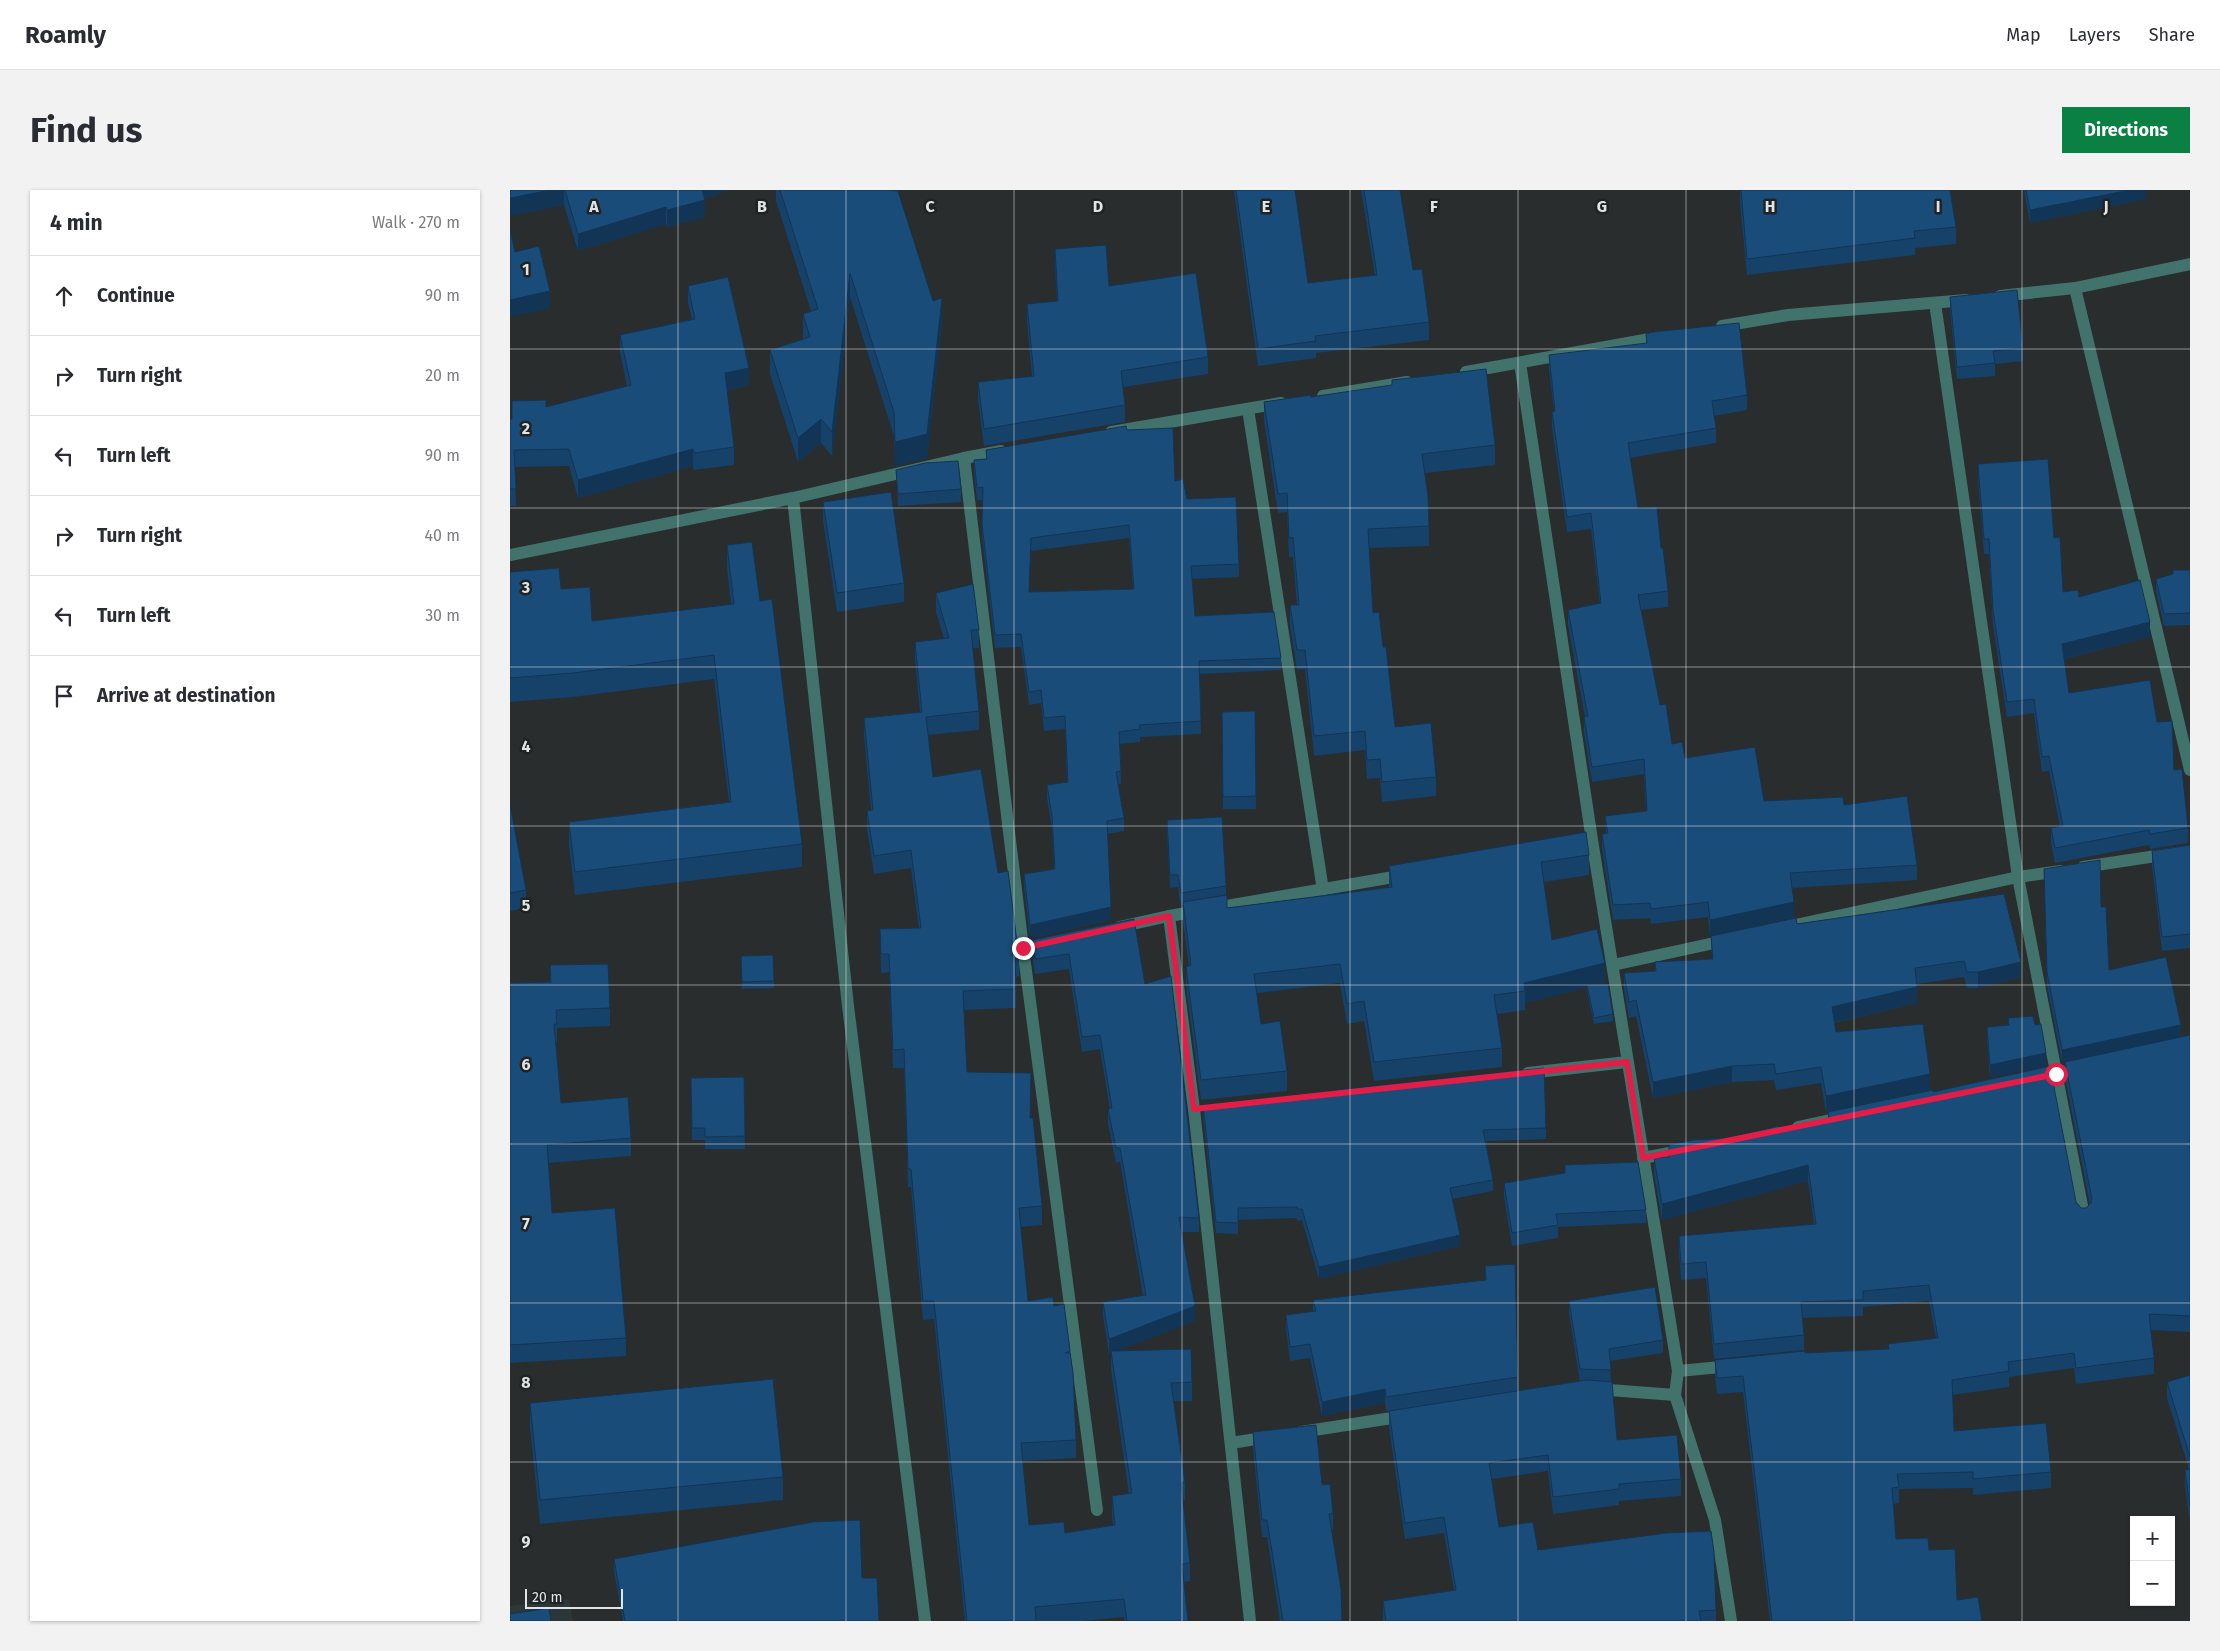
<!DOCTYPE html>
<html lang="en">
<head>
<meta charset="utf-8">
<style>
	:root { --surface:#fff; --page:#f2f2f3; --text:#2b2b33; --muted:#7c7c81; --line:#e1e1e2; --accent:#0b8043 }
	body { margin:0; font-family:"Fira Sans",sans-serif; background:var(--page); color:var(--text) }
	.controls { position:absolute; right:15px; bottom:15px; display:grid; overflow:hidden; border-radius:0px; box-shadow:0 1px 4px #0004 }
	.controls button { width:45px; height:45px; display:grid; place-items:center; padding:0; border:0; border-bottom:1px solid var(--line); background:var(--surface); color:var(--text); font:25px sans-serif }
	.scale { position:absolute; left:15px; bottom:12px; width:98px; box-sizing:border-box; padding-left:5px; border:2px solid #e1e3e4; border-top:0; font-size:14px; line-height:18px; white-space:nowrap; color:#e1e3e4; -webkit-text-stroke:4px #1f2324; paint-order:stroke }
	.stop { position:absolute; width:15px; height:15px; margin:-11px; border:4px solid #e11d48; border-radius:50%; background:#fff }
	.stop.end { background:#e11d48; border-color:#fff; box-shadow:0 1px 5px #0008 }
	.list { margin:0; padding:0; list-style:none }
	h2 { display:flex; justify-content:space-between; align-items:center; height:65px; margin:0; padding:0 20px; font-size:21px }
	h2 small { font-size:16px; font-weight:400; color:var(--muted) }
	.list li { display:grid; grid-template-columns:32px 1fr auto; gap:15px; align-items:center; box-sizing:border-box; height:80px; padding:0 20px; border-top:1px solid var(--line) }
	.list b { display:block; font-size:19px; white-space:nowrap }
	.list em { font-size:16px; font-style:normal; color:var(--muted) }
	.icon { flex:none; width:28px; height:28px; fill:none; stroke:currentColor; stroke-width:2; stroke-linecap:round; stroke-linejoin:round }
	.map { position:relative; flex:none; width:1680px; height:1431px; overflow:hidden; border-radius:0px }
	header { display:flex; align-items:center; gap:30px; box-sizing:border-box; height:70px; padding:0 25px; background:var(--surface); border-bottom:1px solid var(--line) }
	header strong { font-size:24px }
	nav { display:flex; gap:28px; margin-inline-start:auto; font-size:18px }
	.intro { display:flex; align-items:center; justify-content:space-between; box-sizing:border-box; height:120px; padding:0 30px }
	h1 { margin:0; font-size:35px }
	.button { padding:12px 22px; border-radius:0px; background:var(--accent); color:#fff; font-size:18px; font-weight:700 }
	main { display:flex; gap:30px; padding:0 30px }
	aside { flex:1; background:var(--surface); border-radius:0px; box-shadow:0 1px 4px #0004 }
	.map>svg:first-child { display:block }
	.built { fill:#2c3739 }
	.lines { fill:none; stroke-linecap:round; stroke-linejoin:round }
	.minor { stroke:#42726c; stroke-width:12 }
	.wall { fill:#164169; fill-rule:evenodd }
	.shaded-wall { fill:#123555 }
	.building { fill:#1a4c7a; stroke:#123555; fill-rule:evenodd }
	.route { stroke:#e11d48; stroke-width:6 }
	.grid { fill:none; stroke:#e1e3e4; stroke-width:1; stroke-opacity:0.55 }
	.grid-label { font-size:16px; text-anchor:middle; font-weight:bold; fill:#e1e3e4; stroke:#1f2324; stroke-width:5; stroke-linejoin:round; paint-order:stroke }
</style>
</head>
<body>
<header>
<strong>Roamly</strong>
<nav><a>Map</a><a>Layers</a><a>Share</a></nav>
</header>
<div class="intro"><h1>Find us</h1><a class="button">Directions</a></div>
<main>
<aside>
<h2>4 min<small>Walk · 270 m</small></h2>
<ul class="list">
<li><svg class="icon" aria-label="ahead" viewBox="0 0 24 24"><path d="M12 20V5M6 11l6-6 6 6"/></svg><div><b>Continue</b></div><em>90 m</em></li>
<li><svg class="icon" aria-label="right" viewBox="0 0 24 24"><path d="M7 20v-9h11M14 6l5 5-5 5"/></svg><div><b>Turn right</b></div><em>20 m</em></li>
<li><svg class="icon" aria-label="left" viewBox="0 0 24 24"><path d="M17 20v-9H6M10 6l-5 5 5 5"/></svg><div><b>Turn left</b></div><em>90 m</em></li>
<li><svg class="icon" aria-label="right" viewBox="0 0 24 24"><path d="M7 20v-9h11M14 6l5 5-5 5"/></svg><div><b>Turn right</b></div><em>40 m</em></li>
<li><svg class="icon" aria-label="left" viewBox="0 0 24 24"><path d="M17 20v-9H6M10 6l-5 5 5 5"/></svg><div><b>Turn left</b></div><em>30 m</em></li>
<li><svg class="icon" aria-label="arrive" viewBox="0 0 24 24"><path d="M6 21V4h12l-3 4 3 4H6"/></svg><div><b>Arrive at destination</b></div></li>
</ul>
</aside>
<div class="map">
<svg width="1680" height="1431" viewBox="0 0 1680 1431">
	<rect width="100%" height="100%" fill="#292d2e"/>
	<path class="built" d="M59,1409L63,1431H0V1416Z"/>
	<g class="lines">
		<g class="minor">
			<path d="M1565,98L1680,580"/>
			<path d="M1490,106L1565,98L1680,74"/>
			<path d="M1425,113L1508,687L1574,1026"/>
			<path d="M1212,136L1278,125L1456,110"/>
			<path d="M1010,173L1082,650L1168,1181L1165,1205L1205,1330L1221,1431"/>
			<path d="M956,182L1151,147"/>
			<path d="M813,206L897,192"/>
			<path d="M738,219L813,700"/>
			<path d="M601,242L771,213"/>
			<path d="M454,268L513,758L587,1320"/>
			<path d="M283,308L338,816L415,1431"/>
			<path d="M0,365L283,308L454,268L491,261"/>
			<path d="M1573,677L1680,661"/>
			<path d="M659,726L684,919L740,1431"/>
			<path d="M609,737L659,726L895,685"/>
			<path d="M1276,737L1508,687L1551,681"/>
			<path d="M1103,775L1218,750"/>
			<path d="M1018,883L1117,872"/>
			<path d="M1288,937L1334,927"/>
			<path d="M1133,968L1175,960"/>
			<path d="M1168,1181L1222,1176"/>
			<path d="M1086,1199L1165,1205"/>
			<path d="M791,1242L895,1226"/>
			<path d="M721,1253L759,1247"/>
		</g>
	</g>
	<g class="wall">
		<path d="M0,0H218L194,9L195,27L157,37L156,34L68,61L54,15L0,26Z"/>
		<path d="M266,0H376L432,132L417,268L385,276L384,246L340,107L322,266L311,253L288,272L260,184V160L293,149V124L301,121L266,11Z"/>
		<path d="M724,0H785L798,93L865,85L851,0H890L903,80L919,132V150L806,163V168L748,176Z"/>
		<path d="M1230,0L1446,37V54L1405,58V65L1237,85L1230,13Z"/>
		<path d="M1514,0H1636V9L1520,33Z"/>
		<path d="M545,59L698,167V184L613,197L615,215V232L474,256L468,209V192L522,186L517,131V114L547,111L545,76Z"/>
		<path d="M178,96L239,195L217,200L224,257V275L184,280L183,276L68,308L59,276L5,277L6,316H0V229H2V211L36,217L117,196L110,162V145L182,129L178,113Z"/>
		<path d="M1440,107L1513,158V171L1485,174V186L1447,189L1440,120Z"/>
		<path d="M1136,144L1237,205V220L1204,226L1206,238V253L1120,268L1128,318L1151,358L1158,401V417L1131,420L1150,515L1162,554L1175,568L1254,611L1334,615L1407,675V690L1282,698L1284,727L1200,746L1198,727L1141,734L1140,728L1103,730L1092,659V644L1096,643L1095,626L1136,621L1134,584L1082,592L1074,542V527H1075L1058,435V420L1090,414L1081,339L1057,342L1042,237V222L1044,221L1039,180V165L1136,154Z"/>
		<path d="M882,190L985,255V275L915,283L919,336V356L859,358L863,423L873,457L885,537L926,587V606L872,612L870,588L857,589L855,560L804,566L795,479L787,480L780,435V415H787L783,367H779L777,322L768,323L754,231V212L801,207L882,196Z"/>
		<path d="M617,240L665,291L677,309L729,374V387L682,389L685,426L771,468V480L690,484L691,544L630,547V552L610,554L611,594H608L614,628V641L597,644L601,730L520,748L514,697V684L544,679L542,639L537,608V595L557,592L555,539L534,541L531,513L519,515L511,457L485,458L472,346L473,310H467L464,283V270L476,269V260ZM619,348L623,399L519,402L521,361Z"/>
		<path d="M1468,274L1544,348L1553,402L1569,407L1640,447L1554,469L1559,503L1647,532L1664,580L1678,638V653L1640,659L1639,655L1545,673L1541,653V638L1550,636L1539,581L1532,582L1524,523L1497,527L1483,435L1479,364H1474L1468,289Z"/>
		<path d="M386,280L451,299V312L388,316Z"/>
		<path d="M313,312L394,393V412L327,422L313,331Z"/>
		<path d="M217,355L250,411L292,654V677L65,705L59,655V632L219,612L204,489L63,507L0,512V382L51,399L82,431L221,414L217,379Z"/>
		<path d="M1680,380V435L1654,436L1646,401V389Z"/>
		<path d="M426,403L469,440V458H463L469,521V540L418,545L423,587L488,683L509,768V786L506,787V818L454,820L457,882L521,901L520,928L532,1016V1035L511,1037L518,1111L544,1116L554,1114L563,1183L566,1250V1268L513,1271L519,1335L555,1343L603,1335L602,1324V1306L619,1304L601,1180V1163L599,1164L593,1126V1112L633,1106L610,972L606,973L598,934V919H600L590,859L572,862L559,779L525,784L522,764V750L635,794L689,1028V1042H672L685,1131L606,1161L682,1192V1211H663L675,1292V1310L673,1311L680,1373V1391L674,1392L678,1431H615L614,1427L572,1431H455L424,1129L413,1130L401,997H398L394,878H383L379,782L371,783L370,739L409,738L401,678L364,684L357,639V621L361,620L354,546V528L410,522L405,470V452L434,449L426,422Z"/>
		<path d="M745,521L746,619H713L712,522Z"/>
		<path d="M0,614L16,700V718L0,721Z"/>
		<path d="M657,630L716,696V705L717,718L879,697V676L1079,665V685L1034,692L1042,750L1095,793L1089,794L1103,824V831L1084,834L1077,801V797L1015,813V820L987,824L992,858V877L864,891L854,831L837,834L830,793L747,803L751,834L777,881V901L691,910L676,796V777L679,776L673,732V715L671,716L668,697L660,698L657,643Z"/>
		<path d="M1680,655V758L1652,761L1642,675V661Z"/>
		<path d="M1534,679L1591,717L1599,780L1671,847L1680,845V1142L1641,1140L1644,1168V1184L1566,1194L1564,1178L1499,1187V1197L1442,1205L1444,1241L1541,1282V1298L1463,1305V1298L1389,1299V1313L1383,1314L1386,1349L1419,1360L1447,1410L1472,1431H1260L1233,1202L1207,1204L1205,1185V1170L1295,1163L1378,1159V1154L1426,1148L1419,1111L1353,1117V1126L1292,1128L1294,1145V1160L1204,1169L1196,1088L1171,1090L1169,1062V1046L1304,1034L1298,991L1152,1030L1144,984V968L1159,967V955L1221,948L1269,938L1318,931V922L1423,902L1566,1012L1571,1018H1576L1580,1015L1555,888V872L1637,855L1552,872L1537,795Z"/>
		<path d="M1494,704L1511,787L1468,798H1457L1454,787L1407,794V813L1324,833L1326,842L1420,900L1316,922L1311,893L1266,900L1264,890L1222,892L1143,908L1126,826L1119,828L1114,799V783L1145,781V772L1202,769L1201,746Z"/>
		<path d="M263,765L264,798L232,799L231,766Z"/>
		<path d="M40,775L100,818V836L47,838V852H46L51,913L121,948V966L38,973L42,1023L116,1148V1166L0,1173V793L40,792Z"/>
		<path d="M1498,828L1536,876L1480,887L1477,850V837L1498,835Z"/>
		<path d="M234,887L235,959H195V950H182L181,888Z"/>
		<path d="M693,915L1036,938V949L976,951L983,990V1001L942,1009L950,1056L809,1089L792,1030L787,1031V1028L728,1030V1044L706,1043L693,926Z"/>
		<path d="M994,993L1136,1020V1033L1048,1037V1048L1002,1056L994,1006Z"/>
		<path d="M975,1076L1008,1187V1201L1070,1192L1059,1123V1111L1153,1150V1163L1100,1171L1101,1192L1107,1250L1171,1289V1306L1109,1311V1315L1043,1324L1038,1281L982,1289L989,1337L1028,1360L1206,1420V1431H873V1411L944,1400L934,1343L895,1349L879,1237V1221H876L875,1213L812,1226L800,1168L780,1171L776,1139V1125L803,1121V1110L975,1090Z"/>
		<path d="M1680,1185V1333L1675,1296V1280L1679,1279L1657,1208V1192Z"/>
		<path d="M20,1213L273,1287V1310L30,1334L20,1237Z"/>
		<path d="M743,1242L812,1295L823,1323V1340H822L832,1431H770L757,1347H752L743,1259Z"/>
		<path d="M104,1369L352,1388L369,1431H113L104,1381Z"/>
	</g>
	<g class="shaded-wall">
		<path d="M41,0H54V15L0,26V8Z"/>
		<path d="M190,0H218L190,10Z"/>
		<path d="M1620,0H1636V9L1520,33V20Z"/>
		<path d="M195,10V27L157,37V20Z"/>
		<path d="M156,17V34L68,61V44Z"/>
		<path d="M340,83V107L322,266V242Z"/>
		<path d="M40,101V118L0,127V110Z"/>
		<path d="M432,108V132L417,268L385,276V252Z"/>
		<path d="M239,178V195L215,200V183Z"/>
		<path d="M311,229V253L288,272V248Z"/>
		<path d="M183,259V276L68,308V290Z"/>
		<path d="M521,348V361L519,415V402Z"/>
		<path d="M1640,432V447L1552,469V454Z"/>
		<path d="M1284,712V727L1200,746V730Z"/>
		<path d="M601,717V730L520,748V735Z"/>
		<path d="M1511,772V787L1468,798V782Z"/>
		<path d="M1095,773V793L1015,813V801L1014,793Z"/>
		<path d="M1407,797V813L1322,833V817Z"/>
		<path d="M1671,835V848L1552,872V860Z"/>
		<path d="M1536,863V876L1480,887V875Z"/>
		<path d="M1222,876V892L1143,908V892Z"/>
		<path d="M1420,884V900L1316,922V906Z"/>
		<path d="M1298,975V991L1152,1030V1014Z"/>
		<path d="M950,1045V1056L809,1089V1077Z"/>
		<path d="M685,1116V1131L599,1164V1149Z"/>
		<path d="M875,1199V1213L812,1226V1212Z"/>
	</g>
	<g class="building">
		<path d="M0,0H41L0,8Z"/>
		<path d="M55,0H192L195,10L157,20L156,17L68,44Z"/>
		<path d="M270,0H376L388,1L423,111L432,108L417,244L385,252L384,222L340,83L322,242L311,229L288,248L260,160L300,147L293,124L308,119Z"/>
		<path d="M726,0H785L798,93L867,85L854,0H890L903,80L912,79L919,132L805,146L806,151L748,159Z"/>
		<path d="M1231,0H1440L1446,37L1404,41L1405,48L1237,69Z"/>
		<path d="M1516,0H1620L1520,20Z"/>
		<path d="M0,39L5,62L29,56L40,101L0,110Z"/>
		<path d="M596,55L599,96L686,83L698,167L611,181L615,215L474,239L468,192L524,186L517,114L548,111L545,59Z"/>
		<path d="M218,87L239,178L215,183L224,257L184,263L183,259L68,290L59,259L4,260L6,299H0V229H2V211L36,210V217L121,195L110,145L185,129L178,96Z"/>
		<path d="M1507,100L1513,158L1483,161L1485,173L1447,177L1440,107Z"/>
		<path d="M1229,133L1237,205L1202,211L1206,238L1118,253L1128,318L1147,317L1151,358H1153L1158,401L1128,405L1150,515L1156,514L1162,554L1172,552L1175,568L1245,557L1254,611L1333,607L1334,615L1397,606L1407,675L1280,683L1284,712L1200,730L1198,712L1141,719L1140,713L1103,715L1092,644L1098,643L1095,626L1137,621L1134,569L1082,577L1074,527L1078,526L1058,420L1091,413L1081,323L1057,327L1042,222L1045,221L1039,165L1137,153L1136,144L1144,142Z"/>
		<path d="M976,179L985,255L912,264L918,306L919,336L858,339L863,423L869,422L873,457H876L885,537L921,533L926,587L872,592L870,569L857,570L855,541L804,546L795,460H787L780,415H789L783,347L779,348L777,303L768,304L754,212L801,205V207L882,195V190Z"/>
		<path d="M616,236L617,240L663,238L665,291L673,289L677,309L726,307L729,374L681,376L685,426L764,422L771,468L689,471L691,531L629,535L630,539L609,542L611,581L606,582L614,628L597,631L601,717L520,735L514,684L545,679L542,626L537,595L558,592L555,526L534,528L531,500L519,502L511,444L485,445L472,334L473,297L467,298L464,270L477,269L476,260ZM619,335L624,399L519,402L521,348Z"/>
		<path d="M1538,269L1544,348L1550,347L1553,402L1568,400L1569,407L1630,390L1640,432L1552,454L1559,503L1640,490L1647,532L1662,531L1664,580L1672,579L1678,638L1640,644L1639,640L1545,658L1541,638L1553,636L1539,566L1532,567L1524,509L1497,512L1483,420L1479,349H1474L1468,274Z"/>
		<path d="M448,271L451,299L388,304L386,280L415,273Z"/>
		<path d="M381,302L394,393L327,403L313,312Z"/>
		<path d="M242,352L250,411L262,409L292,654L65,682L59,632L221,612L204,465L63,483L0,488V382L49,378L51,399L80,397L82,431L224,414L217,355Z"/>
		<path d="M1663,380H1680V423L1654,424L1646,389L1663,384Z"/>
		<path d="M463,394L469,440H461L469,521L416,527L423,587L471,579L488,683L498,681L509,768L505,769L506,799L453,801L457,882L521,883L520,928H523L532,1016L509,1018L518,1111L543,1107L544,1116L554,1114L560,1161L555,1163H560L563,1183L566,1250L511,1253L519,1335L554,1332L555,1343L605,1335L602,1306L622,1303L601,1161L681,1159L682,1192L661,1193L675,1292L671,1293L680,1373L672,1374L678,1431H617L614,1409L525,1417L526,1431H457L424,1111H413L401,979H398L394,859L383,860L379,764H371L370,739L411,738L401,660L364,666L357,621L363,620L354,528L412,522L405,452L439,448L426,403Z"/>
		<path d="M745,521L746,606L713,607L712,522Z"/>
		<path d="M0,614L16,700L0,703Z"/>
		<path d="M712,627L716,696L671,703L668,685H660L657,630Z"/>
		<path d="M1076,642L1079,665L1031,672L1042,750L1087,739L1095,773L1014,793L1015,801L984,805L992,858L864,872L854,811L837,814L830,774L744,784L751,834L770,831L777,881L691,890L676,777L681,775L673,712L717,705V718L882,697L879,676Z"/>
		<path d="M1680,655V744L1652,747L1642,661Z"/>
		<path d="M1590,670L1591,717H1596L1599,780L1656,767L1671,835L1552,860L1537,782L1534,679Z"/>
		<path d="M1494,704L1511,772L1468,782H1457L1454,771L1405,778L1407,797L1322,817L1326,842L1413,834L1420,884L1316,906L1311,877L1266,884L1264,874L1222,876L1143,892L1126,810L1119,812L1114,783L1146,781L1145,772L1203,769L1201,746L1286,728L1287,734Z"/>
		<path d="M624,729L635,794L661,786L689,1028L669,1027L685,1116L599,1149L593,1112L636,1105L610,958H606L598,919L602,918L590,845L572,847L559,764L525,769L522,750Z"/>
		<path d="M263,765L264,791L232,792L231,766Z"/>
		<path d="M98,774L100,818L46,820L47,834H44L51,913L118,907L121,948L37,955L42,1023L105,1018L116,1148L0,1155V793L41,792L40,775Z"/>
		<path d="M1098,794L1103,824L1084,828L1077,795Z"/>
		<path d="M1523,826L1525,835L1531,834L1536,863L1480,875L1477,837L1499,835L1498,828Z"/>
		<path d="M1680,845V1126L1639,1124L1644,1168L1566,1178L1564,1163L1498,1172L1499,1181L1442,1190L1444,1241L1536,1233L1541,1282L1463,1289V1282L1387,1284L1389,1297L1382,1298L1386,1349L1418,1348L1419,1360L1445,1359L1447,1410L1468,1407L1472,1431H1262L1233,1186L1207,1188L1205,1170L1295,1161V1163L1379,1159L1378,1154L1428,1148L1419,1095L1353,1101V1110L1291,1112L1294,1145L1204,1154L1196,1072L1171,1074L1169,1046L1306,1034L1298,975L1152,1014L1144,968L1159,967V955L1183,950L1221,948L1269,936V938L1320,931L1318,922L1423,900V902L1540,876L1566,1012L1571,1018H1576L1581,1013L1582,1009L1555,872Z"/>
		<path d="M1034,878L1036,938L973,940L983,990L940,998L950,1045L809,1077L792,1019H787V1017L728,1018V1033L706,1032L693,915L827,902V900Z"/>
		<path d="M234,887L235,946L195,947V938H182L181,888Z"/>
		<path d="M1128,972L1136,1020L1046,1024L1048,1035L1002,1043L994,993L1055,983V975Z"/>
		<path d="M1005,1074L1008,1187L876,1207L875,1199L812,1212L800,1154L780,1157L776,1125L806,1121L803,1110L976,1090L975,1076Z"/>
		<path d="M1145,1097L1153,1150L1099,1159L1101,1180L1070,1179L1059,1111Z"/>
		<path d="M1680,1185V1267L1657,1192Z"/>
		<path d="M263,1189L273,1287L30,1310L20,1213Z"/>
		<path d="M1077,1190L1102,1192L1107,1250L1167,1245L1171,1289L1109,1294V1299L1043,1307L1038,1265L979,1273L989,1337L1023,1332L1028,1360L1157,1343L1201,1341L1204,1362L1206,1420L1189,1421L1191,1431H876L873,1411L946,1400L934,1327L895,1333L879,1221Z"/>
		<path d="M806,1235L812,1295L820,1294L823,1323L819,1324L831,1399L832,1431H773L757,1330H752L743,1242Z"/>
		<path d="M1680,1279V1317L1675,1280Z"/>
		<path d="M350,1330L352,1388H367L369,1431H115L104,1369L303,1332Z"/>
		<path d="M39,1418L41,1431H0V1424Z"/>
	</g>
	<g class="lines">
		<path class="route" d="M513,758L659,726L684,919L1117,872L1133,968L1546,884"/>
	</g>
	<path class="grid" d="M168,0V1431M336,0V1431M504,0V1431M672,0V1431M840,0V1431M1008,0V1431M1176,0V1431M1344,0V1431M1512,0V1431M0,159H1680M0,318H1680M0,477H1680M0,636H1680M0,795H1680M0,954H1680M0,1113H1680M0,1272H1680"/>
	<g class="grid-label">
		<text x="84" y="22">A</text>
		<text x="252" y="22">B</text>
		<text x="420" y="22">C</text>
		<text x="588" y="22">D</text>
		<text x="756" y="22">E</text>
		<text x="924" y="22">F</text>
		<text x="1092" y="22">G</text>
		<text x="1260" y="22">H</text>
		<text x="1428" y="22">I</text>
		<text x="1596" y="22">J</text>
		<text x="16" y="85">1</text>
		<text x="16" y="244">2</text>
		<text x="16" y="403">3</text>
		<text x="16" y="562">4</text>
		<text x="16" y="721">5</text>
		<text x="16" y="880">6</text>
		<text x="16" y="1039">7</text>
		<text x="16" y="1198">8</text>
		<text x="16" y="1357">9</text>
	</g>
</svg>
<div class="controls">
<button>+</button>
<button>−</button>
</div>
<div class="scale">20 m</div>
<div class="stop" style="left:1546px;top:884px"></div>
<div class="stop end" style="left:513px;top:758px"></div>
</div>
</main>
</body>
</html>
